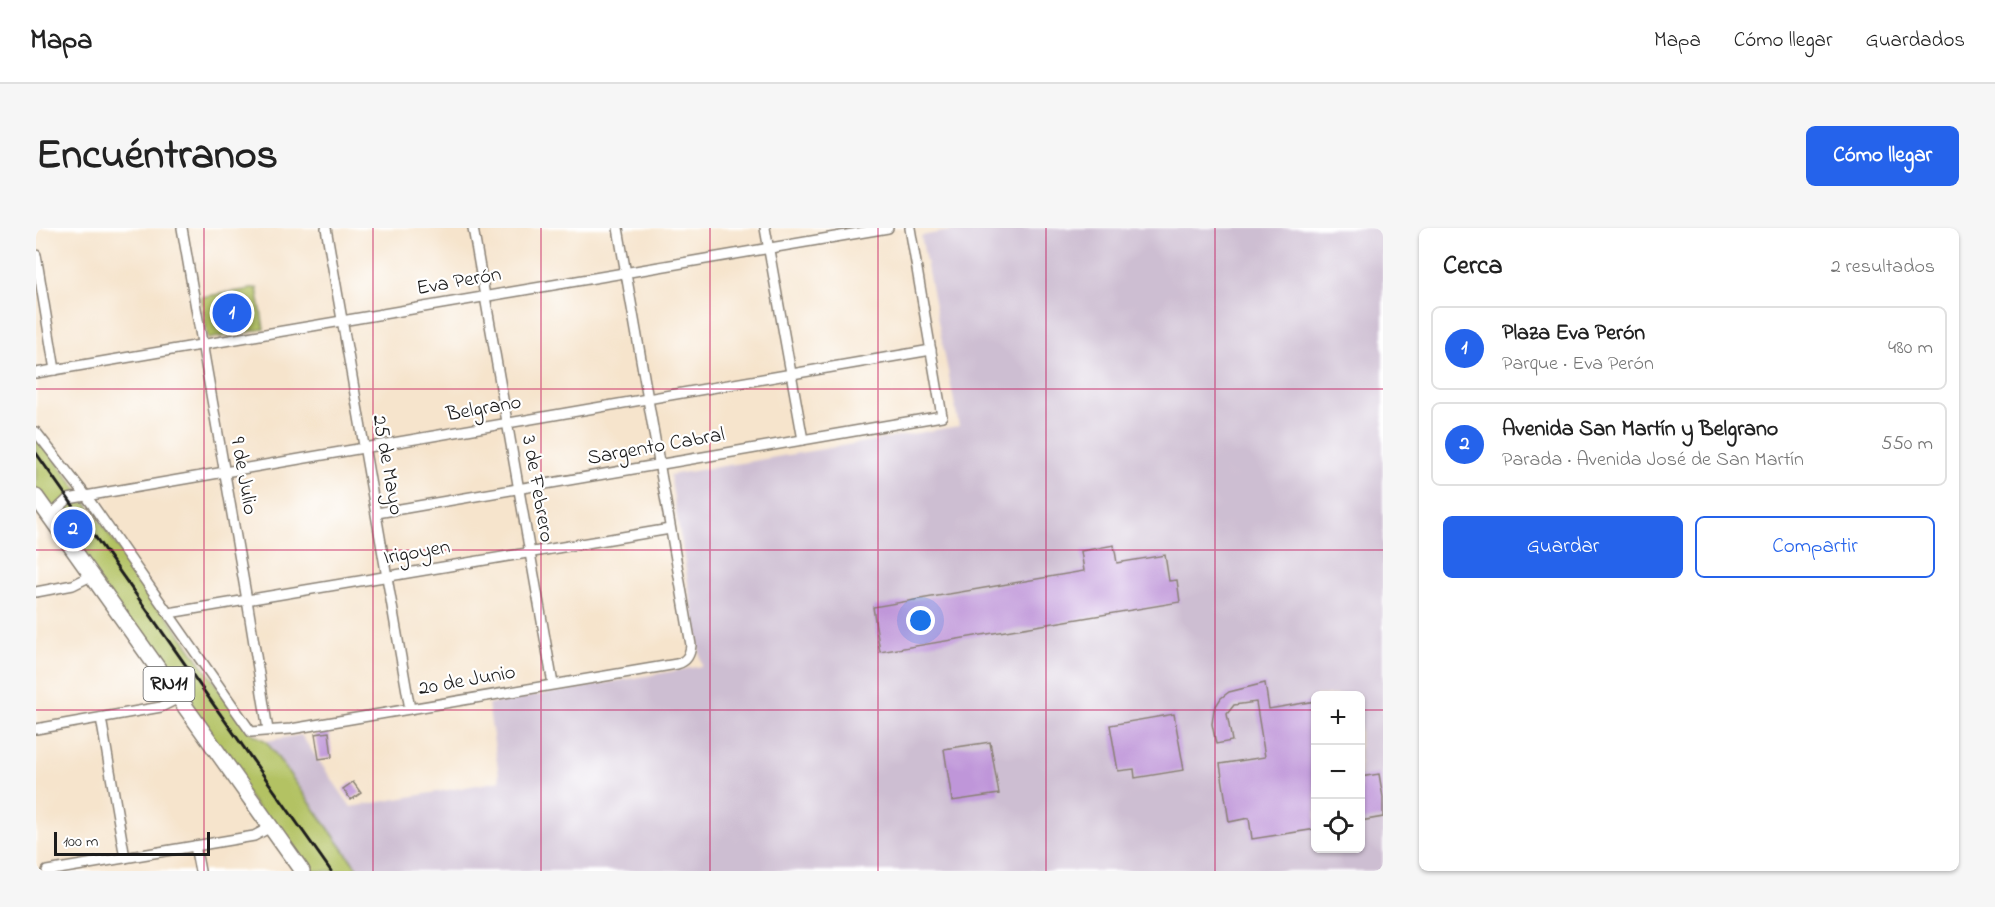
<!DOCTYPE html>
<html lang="es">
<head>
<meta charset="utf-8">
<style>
	:root { --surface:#fff; --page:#f6f6f6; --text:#222; --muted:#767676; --line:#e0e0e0; --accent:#2563eb }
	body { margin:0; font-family:"Indie Flower",sans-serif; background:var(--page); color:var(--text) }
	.controls { position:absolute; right:18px; bottom:18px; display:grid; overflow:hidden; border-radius:9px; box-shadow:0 2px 4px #0004 }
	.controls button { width:54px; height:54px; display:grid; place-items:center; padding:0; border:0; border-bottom:2px solid var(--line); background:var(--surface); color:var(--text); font:30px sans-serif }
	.scale { position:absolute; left:18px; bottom:15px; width:156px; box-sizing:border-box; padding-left:6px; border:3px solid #1c1c1c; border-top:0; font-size:16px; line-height:21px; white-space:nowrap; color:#1c1c1c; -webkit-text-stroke:4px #fff; paint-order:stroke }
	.you { position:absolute; left:885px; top:393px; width:21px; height:21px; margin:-15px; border:4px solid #fff; border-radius:50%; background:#1a73e8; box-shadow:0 0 0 9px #1a73e833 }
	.badge { display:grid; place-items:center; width:39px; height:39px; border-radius:50%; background:var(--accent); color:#fff; font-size:20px; font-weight:700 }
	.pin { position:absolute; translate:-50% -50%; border:3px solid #fff; box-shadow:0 2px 6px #0006 }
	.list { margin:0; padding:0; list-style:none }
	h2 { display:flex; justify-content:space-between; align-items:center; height:78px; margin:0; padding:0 24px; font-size:26px }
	h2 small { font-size:20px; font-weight:400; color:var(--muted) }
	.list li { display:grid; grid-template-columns:39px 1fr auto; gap:18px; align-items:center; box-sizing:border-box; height:84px; margin:0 12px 12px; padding:0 12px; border:2px solid var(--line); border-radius:9px }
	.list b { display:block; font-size:22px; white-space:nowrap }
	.list p { margin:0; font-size:20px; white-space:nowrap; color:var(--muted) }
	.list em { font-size:20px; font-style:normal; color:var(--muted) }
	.actions { display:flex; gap:12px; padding:18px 24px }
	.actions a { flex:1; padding:14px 0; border:2px solid var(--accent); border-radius:9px; text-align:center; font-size:21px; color:var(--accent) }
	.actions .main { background:var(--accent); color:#fff }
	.icon { flex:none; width:33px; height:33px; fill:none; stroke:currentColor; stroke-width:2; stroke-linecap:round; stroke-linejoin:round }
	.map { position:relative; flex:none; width:1347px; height:643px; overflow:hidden; border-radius:9px }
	header { display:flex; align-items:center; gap:36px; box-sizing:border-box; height:84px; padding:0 30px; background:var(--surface); border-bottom:2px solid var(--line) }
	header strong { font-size:28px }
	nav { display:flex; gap:33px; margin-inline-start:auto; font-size:21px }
	.intro { display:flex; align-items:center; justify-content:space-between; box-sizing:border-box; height:144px; padding:0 36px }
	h1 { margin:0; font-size:42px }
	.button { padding:15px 27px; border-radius:9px; background:var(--accent); color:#fff; font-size:21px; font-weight:700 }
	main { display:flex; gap:36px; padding:0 36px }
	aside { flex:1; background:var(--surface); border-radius:9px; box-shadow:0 2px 4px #0004 }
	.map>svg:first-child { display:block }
	.industrial { fill:#cdbed2; fill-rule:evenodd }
	.green { fill:#b3c264; stroke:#686f40; stroke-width:1.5 }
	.building { fill:#bf96d9 }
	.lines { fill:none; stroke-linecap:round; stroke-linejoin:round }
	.minor-casing { stroke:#898074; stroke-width:12 }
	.primary-casing { stroke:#898074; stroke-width:18 }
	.minor { stroke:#fff; stroke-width:9 }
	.primary { stroke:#fff; stroke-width:15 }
	.rail { stroke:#1c1c1c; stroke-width:3 }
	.grid { fill:none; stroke:#c2185b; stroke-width:1.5; stroke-opacity:0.55 }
	.labels { text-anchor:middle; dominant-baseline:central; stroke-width:4.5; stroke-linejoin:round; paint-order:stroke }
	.shield { fill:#fff; stroke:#606060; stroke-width:1.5 }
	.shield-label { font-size:20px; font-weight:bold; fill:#1c1c1c }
	.street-label { font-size:21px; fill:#1c1c1c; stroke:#fff }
</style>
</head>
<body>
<header>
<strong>Mapa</strong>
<nav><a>Mapa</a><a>Cómo llegar</a><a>Guardados</a></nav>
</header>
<div class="intro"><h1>Encuéntranos</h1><a class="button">Cómo llegar</a></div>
<main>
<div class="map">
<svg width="1347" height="643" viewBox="0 0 1347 643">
	<rect width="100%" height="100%" fill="#fff"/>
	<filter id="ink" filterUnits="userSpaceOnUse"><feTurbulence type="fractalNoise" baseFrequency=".0167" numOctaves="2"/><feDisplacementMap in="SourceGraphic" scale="12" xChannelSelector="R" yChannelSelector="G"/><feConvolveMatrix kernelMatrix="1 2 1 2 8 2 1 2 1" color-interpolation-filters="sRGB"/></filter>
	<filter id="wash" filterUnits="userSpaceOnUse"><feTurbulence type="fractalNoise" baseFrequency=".008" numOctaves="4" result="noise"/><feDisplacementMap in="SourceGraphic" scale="24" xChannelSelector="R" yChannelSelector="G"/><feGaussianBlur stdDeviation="1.35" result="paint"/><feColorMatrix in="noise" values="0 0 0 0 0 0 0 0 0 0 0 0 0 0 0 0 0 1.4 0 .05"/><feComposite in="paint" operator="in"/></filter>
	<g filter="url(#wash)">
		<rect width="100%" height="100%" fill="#f6e4cc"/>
		<path class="industrial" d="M929,0H1347V643H323L230,513L265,507L315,579L464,553L452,476L666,438L634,247L923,198L885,8ZM1280,467H1324V620H1280Z"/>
		<g class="green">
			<path d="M221,60L228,101L172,111L165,69Z"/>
			<path d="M0,204L214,504L230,513L323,643H266L0,269Z"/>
		</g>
		<g id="blocks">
			<g class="building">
				<path d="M1078,317L1081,335L1129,327L1133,353L1141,352L1144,374L844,424L837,379L1048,343L1045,323Z"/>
				<path d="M1229,455L1233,481L1280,473V601L1216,611L1213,590L1193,594L1184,536L1229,529L1220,474L1198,477L1191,486L1196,513L1180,516L1176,496L1178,481L1185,470L1193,464Z"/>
				<path d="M1138,486L1148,542L1099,550L1098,541L1082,543L1074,497Z"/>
				<path d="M293,504L296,529L283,531L279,506Z"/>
				<path d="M954,514L963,566L916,573L908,521Z"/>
				<path d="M1343,546L1347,569V589L1324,593V549Z"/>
				<path d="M317,554L325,565L315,572L307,561Z"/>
			</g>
		</g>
	</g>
	<g filter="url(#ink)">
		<use href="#blocks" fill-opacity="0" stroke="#898074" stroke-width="1.5"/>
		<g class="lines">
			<defs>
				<g id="minor">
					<path d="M146,0L211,372L232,502"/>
					<path d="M290,0L374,481"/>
					<path d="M437,0L517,456"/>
					<path d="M729,0L767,212"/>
					<path d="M0,27L19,142"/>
					<path d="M0,145L852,0"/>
					<path d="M0,204L51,269L215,504L255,501L641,436C651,433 654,427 655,417L582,0"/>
					<path d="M341,285L906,188L874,0"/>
					<path d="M14,288L32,271L895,122"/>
					<path d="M0,364L37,357L55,348"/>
					<path d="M133,385L634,301"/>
					<path d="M65,490L89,630"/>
					<path d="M0,501L125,479L143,470"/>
					<path d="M159,618L164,643"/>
					<path d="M11,643L218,608L235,599"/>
				</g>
				<path id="primary" d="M0,269L266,643"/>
			</defs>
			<use href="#minor" class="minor-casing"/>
			<use href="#primary" class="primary-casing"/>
			<use href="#minor" class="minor"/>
			<use href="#primary" class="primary"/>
			<path class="rail" d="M0,225L295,643"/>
		</g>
	</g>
	<path class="grid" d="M168,0V643M337,0V643M505,0V643M674,0V643M842,0V643M1010,0V643M1179,0V643M0,161H1347M0,322H1347M0,482H1280M1324,482H1347"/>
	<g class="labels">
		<rect class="shield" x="107.5" y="439" width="51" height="34" rx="4.5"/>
		<g class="shield-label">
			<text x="133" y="456">RN11</text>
		</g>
		<g class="street-label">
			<text transform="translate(423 54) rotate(-10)">Eva Perón</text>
			<text transform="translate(448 181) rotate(-10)">Belgrano</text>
			<text transform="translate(620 219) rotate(-10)">Sargento Cabral</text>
			<text transform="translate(351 237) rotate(80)">25 de Mayo</text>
			<text transform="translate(207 248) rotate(80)">9 de Julio</text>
			<text transform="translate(501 261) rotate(80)">3 de Febrero</text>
			<text transform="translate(381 325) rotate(-10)">Irigoyen</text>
			<text transform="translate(431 453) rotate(-10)">20 de Junio</text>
		</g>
	</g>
</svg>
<div class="controls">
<button>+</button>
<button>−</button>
<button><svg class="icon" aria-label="locate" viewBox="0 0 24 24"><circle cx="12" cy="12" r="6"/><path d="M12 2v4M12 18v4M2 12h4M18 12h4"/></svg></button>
</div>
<div class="scale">100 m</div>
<div class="you"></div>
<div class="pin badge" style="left:196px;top:85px">1</div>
<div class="pin badge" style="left:37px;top:301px">2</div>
</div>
<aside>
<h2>Cerca<small>2 resultados</small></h2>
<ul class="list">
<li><span class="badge">1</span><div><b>Plaza Eva Perón</b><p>Parque · Eva Perón</p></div><em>480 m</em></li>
<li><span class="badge">2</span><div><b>Avenida San Martín y Belgrano</b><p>Parada · Avenida José de San Martín</p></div><em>550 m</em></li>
</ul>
<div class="actions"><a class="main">Guardar</a><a>Compartir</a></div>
</aside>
</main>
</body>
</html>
